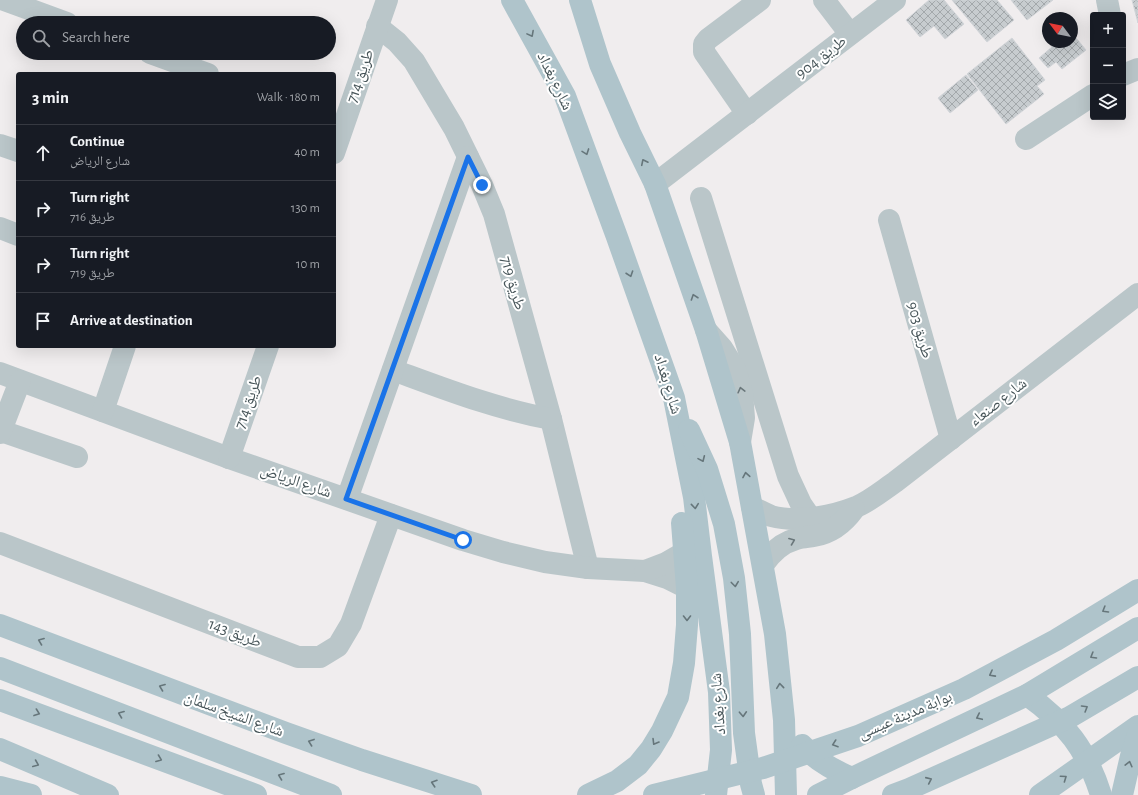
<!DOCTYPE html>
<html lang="en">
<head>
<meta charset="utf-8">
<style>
	:root { --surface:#171b24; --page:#20242c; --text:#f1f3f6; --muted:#9ea1a6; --line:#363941 }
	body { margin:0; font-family:"Alegreya Sans","Noto Naskh Arabic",sans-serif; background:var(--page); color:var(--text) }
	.controls { position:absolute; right:12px; top:12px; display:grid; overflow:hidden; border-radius:4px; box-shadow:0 4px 16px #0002 }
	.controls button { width:36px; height:36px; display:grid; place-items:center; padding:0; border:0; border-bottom:1px solid var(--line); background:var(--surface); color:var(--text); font:20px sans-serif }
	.compass { position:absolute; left:1042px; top:12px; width:36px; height:36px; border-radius:50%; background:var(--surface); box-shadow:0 4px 16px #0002; rotate:302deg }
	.stop { position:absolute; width:12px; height:12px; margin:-9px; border:3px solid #1a73e8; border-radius:50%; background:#fff }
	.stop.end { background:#1a73e8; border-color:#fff; box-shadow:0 1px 4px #0008 }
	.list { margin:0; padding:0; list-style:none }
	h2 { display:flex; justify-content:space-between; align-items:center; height:52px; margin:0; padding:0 16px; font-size:17px }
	h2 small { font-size:13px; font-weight:400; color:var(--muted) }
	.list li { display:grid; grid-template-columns:26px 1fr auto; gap:12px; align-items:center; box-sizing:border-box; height:56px; padding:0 16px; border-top:1px solid var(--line) }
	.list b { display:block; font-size:15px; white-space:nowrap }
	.list p { margin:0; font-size:13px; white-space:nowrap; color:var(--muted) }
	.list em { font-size:13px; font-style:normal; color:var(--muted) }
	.icon { flex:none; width:22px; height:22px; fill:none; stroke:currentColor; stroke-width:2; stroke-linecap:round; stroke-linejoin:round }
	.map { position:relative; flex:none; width:1138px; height:795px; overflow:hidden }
	.search { position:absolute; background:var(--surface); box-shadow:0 4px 16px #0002; left:16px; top:16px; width:320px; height:44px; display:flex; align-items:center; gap:10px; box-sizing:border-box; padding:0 14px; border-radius:22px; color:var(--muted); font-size:15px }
	.panel { position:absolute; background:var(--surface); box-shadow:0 4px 16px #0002; left:16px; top:72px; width:320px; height:276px; border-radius:4px }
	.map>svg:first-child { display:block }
	.building { fill:url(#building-cross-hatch); stroke:#d2d5d9 }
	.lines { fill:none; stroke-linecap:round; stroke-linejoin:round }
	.minor { stroke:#bac6c9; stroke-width:22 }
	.major { stroke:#afc4cb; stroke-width:22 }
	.oneway { stroke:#66767b }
	.oneway2 { stroke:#6a777b }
	.route { stroke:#1a73e8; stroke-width:5 }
	.labels { text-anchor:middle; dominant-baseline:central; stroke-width:4; stroke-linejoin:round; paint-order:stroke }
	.street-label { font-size:16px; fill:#475559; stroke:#fff }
</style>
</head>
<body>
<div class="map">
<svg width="1138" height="795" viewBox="0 0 1138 795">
	<defs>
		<pattern id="building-cross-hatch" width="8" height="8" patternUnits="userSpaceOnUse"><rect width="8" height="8" fill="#c7cccf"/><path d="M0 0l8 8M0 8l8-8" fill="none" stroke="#a3a8ab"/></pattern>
	</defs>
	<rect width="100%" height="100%" fill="#f0edee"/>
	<g class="building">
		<path d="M929,0H944L964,24L945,39L934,26L920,37L906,20Z"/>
		<path d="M952,0H997L1014,20L987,42Z"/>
		<path d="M1011,0H1053L1027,20Z"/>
		<path d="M1132,0H1138V23Z"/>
		<path d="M1072,33L1086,50L1062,69L1056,62L1048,68L1039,58L1052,47L1050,44L1052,42H1072Z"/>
		<path d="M1012,38L1045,80L1037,86L1044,94L1006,124L967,74Z"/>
		<path d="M966,75L978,90L950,113L938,98Z"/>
	</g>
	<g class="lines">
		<g class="minor">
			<path d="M4,0L67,23"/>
			<path d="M824,0L850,34"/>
			<path d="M1107,0L1110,15"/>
			<path d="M377,26L397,42L414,61L454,128L482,185L494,214L551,419L588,568"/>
			<path d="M150,53L208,74"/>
			<path d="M1123,75L1138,69"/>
			<path d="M747,114L704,52V44L708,39L760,0"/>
			<path d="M1026,139L1093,95"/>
			<path d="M0,145L18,151"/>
			<path d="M334,153L387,0"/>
			<path d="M655,184L895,0"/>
			<path d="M701,198L788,476L801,504L810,517"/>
			<path d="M889,220L951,439"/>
			<path d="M0,228L18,235"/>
			<path d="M706,330L722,348L735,369L742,393L744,418L740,442"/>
			<path d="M393,370C445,389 496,409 551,419"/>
			<path d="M0,373L229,458L463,540L503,552L545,562L588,568L645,571L667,578L687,588"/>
			<path d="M103,411L125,346"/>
			<path d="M1,431L77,457"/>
			<path d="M0,433L20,381"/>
			<path d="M229,458L268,346"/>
			<path d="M347,499L468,157"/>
			<path d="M752,507C758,510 765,513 771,516C797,523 831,517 856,507C870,501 882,491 895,482L1138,294"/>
			<path d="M0,543L298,657H320L338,646L351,624L391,515"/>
			<path d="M763,565C771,553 781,543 796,539C802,537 808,537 814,536C831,533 844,523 854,509"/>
			<path d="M645,571L666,563L685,552"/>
		</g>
		<g class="major">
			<path d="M512,0L565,96L617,237L674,398L694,497L701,556L719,692L721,750L716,795"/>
			<path d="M580,0L600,64L630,133L655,184L706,330L740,442L775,634L784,720L786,795"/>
			<path d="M689,430L707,469L724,524L734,578L740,634L744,733L751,784L754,795"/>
			<path d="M0,625L286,733L362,760L471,795"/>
			<path d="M0,668L331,795"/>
			<path d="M1027,695C1065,722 1087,750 1101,795"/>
			<path d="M0,700L256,795"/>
			<path d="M802,745C815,760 833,770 852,778"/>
			<path d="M0,749L108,795"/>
			<path d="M0,787L31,795"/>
			<path d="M588,795L617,781L638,765L651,749L662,731L678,697L684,663L687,625V588L682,523"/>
			<path d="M654,795L763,768L858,736L964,689L1056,640L1138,590"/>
			<path d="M818,795L852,778L1027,695L1138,628"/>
			<path d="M893,795L909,789L1070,717L1138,677"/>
			<path d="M1040,795L1138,726"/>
			<path d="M1122,795L1131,756L1138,734"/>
		</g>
	</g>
	<defs><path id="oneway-chevron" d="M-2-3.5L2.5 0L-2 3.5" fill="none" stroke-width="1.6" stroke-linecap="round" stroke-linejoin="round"/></defs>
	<g class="oneway">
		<use href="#oneway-chevron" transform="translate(531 34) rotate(62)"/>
		<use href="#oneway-chevron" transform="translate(586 152) rotate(70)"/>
		<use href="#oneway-chevron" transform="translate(644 162) rotate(-116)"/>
		<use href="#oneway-chevron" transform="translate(630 274) rotate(71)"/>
		<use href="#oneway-chevron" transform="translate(694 297) rotate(-109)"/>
		<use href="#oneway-chevron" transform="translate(702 459) rotate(66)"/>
		<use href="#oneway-chevron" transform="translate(746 475) rotate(-100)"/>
		<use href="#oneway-chevron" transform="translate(695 506) rotate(84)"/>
		<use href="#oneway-chevron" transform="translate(735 584) rotate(83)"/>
		<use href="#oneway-chevron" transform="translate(1105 610) rotate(149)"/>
		<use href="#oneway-chevron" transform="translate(687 618) rotate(90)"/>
		<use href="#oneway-chevron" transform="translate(41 641) rotate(-159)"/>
		<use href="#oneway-chevron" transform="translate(1093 656) rotate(149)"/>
		<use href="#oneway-chevron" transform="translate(992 674) rotate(152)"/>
		<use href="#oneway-chevron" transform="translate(780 686) rotate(-96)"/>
		<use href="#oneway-chevron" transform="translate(162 687) rotate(-159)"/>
		<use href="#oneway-chevron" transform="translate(1085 708) rotate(-31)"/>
		<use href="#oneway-chevron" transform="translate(37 713) rotate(20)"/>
		<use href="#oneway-chevron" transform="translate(121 714) rotate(-159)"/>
		<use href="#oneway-chevron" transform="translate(743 714) rotate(87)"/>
		<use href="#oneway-chevron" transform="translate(979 717) rotate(155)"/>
		<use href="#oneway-chevron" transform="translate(311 742) rotate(-160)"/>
		<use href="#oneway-chevron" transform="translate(655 742) rotate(121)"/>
		<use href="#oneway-chevron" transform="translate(835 744) rotate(161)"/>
		<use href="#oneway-chevron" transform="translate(159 759) rotate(21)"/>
		<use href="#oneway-chevron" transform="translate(36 764) rotate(23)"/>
		<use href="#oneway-chevron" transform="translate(1129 764) rotate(-76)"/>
		<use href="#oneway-chevron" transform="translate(281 776) rotate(-159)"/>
		<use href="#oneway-chevron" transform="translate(1064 778) rotate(-35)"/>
		<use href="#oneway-chevron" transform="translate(929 780) rotate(-24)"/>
		<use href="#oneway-chevron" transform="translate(434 783) rotate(-162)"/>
	</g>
	<g class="oneway2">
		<use href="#oneway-chevron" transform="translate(741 390) rotate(-104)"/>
		<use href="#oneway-chevron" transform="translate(792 541) rotate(-21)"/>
	</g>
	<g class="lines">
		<path class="route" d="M463,540L346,499L468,157L482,185"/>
	</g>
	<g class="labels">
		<g class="street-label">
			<text transform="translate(821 57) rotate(-38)">طريق 904</text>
			<text transform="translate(360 76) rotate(-71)">طريق 714</text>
			<text transform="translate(555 81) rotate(64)">شارع بغداد</text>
			<text transform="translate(513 283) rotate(74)">طريق 719</text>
			<text transform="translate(920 330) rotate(74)">طريق 903</text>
			<text transform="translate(668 384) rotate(73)">شارع بغداد</text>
			<text transform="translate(248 402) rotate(-71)">طريق 714</text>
			<text transform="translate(998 402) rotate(-38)">شارع صنعاء</text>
			<text transform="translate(296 481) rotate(19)">شارع الرياض</text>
			<text transform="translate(235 633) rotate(21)">طريق 143</text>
			<text transform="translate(718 704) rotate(-94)">شارع بغداد</text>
			<text transform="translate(234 714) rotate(20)">شارع الشيخ سلمان</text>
			<text transform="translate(905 715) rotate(-23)">بوابة مدينة عيسى</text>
		</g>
	</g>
</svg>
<div class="controls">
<button>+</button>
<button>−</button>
<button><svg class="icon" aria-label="layers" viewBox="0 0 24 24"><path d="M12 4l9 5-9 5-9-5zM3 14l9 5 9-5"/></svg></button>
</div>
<svg class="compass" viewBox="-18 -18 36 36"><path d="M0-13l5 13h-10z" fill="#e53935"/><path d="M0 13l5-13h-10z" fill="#9ea1a6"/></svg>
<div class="stop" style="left:463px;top:540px"></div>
<div class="stop end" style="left:482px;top:185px"></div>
<div class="search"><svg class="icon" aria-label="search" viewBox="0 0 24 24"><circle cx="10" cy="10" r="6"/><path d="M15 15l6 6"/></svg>Search here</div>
<section class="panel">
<h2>3 min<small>Walk · 180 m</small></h2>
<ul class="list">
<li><svg class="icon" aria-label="ahead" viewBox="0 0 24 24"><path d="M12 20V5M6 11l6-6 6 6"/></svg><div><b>Continue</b><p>شارع الرياض</p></div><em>40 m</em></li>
<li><svg class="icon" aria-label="right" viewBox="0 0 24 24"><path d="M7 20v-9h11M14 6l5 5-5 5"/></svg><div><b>Turn right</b><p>طريق 716</p></div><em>130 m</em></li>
<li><svg class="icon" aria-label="right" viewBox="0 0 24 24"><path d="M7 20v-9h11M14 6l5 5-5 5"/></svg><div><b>Turn right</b><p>طريق 719</p></div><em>10 m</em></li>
<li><svg class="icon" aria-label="arrive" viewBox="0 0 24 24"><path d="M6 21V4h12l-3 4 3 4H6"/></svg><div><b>Arrive at destination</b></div></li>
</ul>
</section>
</div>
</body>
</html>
